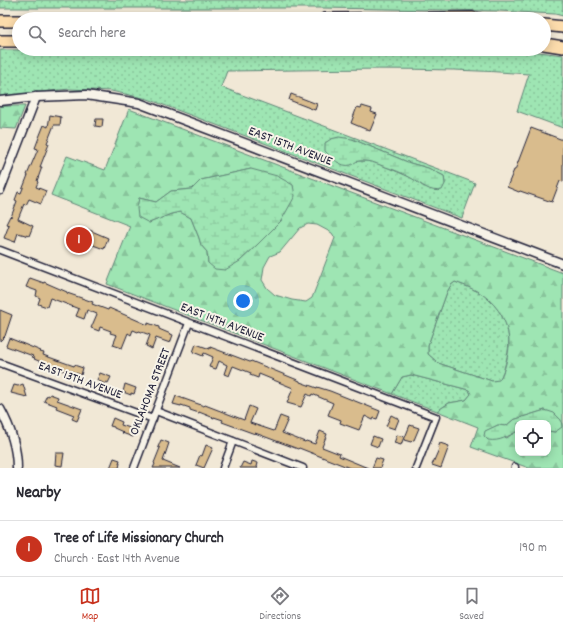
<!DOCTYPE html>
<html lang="en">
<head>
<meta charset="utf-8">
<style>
	:root { --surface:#fff; --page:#f2f2f3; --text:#2b2b33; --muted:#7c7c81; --line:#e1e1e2; --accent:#c8321e }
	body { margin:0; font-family:Dekko,sans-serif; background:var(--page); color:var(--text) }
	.controls { position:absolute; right:12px; bottom:12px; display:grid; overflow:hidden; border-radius:8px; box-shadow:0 2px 10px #0003 }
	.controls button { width:36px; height:36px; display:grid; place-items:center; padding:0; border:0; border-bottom:1px solid var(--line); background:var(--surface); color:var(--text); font:20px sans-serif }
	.you { position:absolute; left:243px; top:301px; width:14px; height:14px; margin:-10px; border:3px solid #fff; border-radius:50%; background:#1a73e8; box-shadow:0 0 0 6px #1a73e833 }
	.badge { display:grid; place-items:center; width:26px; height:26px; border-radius:50%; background:var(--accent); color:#fff; font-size:13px; font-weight:700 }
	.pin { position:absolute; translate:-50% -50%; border:2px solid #fff; box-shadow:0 1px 4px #0006 }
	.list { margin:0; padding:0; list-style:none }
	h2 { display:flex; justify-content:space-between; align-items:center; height:52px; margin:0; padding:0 16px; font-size:17px }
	h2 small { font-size:13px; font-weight:400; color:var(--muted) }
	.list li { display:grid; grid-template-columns:26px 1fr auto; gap:12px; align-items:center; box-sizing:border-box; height:56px; padding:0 16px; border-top:1px solid var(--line) }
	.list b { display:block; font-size:15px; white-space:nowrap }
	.list p { margin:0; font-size:13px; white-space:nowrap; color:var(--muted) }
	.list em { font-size:13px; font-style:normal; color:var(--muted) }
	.icon { flex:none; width:22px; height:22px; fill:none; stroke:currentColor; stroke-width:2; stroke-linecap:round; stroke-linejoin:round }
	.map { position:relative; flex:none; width:563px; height:468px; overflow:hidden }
	.search { position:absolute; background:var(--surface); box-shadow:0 2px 10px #0003; left:12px; right:12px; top:12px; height:44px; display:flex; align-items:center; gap:10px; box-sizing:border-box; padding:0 14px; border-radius:22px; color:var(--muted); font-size:15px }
	.sheet { height:108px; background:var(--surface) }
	nav { display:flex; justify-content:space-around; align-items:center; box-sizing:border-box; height:56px; border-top:1px solid var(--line); background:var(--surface); font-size:11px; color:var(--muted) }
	nav a { display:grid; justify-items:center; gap:2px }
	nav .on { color:var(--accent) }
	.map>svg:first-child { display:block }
	.grass { fill:url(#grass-dots); stroke:#608477; fill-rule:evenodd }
	.forest { fill:url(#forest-firs); stroke:#608477; fill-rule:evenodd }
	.wetland { fill:url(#wetland-marsh); stroke:#608477 }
	.building { fill:#d9bc8d; stroke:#22223b }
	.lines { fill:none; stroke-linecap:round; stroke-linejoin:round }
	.street-casing { stroke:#22223b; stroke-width:9 }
	.secondary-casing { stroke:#22223b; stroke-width:11 }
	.highway-casing { stroke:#22223b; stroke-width:14 }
	.street { stroke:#f7f3e8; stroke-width:6 }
	.secondary { stroke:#f7f3e8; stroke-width:8 }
	.highway { stroke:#fcdcac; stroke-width:11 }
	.labels { text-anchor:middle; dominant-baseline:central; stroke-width:4; stroke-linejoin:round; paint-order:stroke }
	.street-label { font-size:13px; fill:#22223b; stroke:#f7f3e8 }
</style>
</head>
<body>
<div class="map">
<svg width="563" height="468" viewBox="0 0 563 468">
	<defs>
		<pattern id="grass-dots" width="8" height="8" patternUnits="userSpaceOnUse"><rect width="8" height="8" fill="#9ee5b3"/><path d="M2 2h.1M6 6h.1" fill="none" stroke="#88c49b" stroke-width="1.8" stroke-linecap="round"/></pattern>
		<pattern id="forest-firs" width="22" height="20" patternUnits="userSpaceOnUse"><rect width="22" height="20" fill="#9ee5b3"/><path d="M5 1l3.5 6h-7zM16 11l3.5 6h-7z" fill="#88c49b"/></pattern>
		<pattern id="wetland-marsh" width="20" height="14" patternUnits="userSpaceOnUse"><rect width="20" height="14" fill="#9ee5b3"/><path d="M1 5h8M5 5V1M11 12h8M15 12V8" fill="none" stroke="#88c49b"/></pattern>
	</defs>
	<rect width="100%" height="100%" fill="#f1e8d6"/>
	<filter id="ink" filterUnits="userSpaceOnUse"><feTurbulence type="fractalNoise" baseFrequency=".025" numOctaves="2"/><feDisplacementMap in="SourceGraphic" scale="8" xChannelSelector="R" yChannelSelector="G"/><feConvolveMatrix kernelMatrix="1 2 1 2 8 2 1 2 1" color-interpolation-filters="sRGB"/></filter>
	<g filter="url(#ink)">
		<g class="grass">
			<path d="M0,0H563V16L555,14L499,11L323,8H0Z"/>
			<path d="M134,49H514L563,55V128L517,111L529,74C429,66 328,70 227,71L221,87L475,183L462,218L148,99L111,91L70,89L0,96V50ZM352,139L410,163L428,168L444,176L445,184L424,187L412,178L391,169L371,161H357Z"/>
			<path d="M455,282C466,286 480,291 488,299C506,315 512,334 507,357C505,366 503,374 499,381H492L438,363L428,354V345L447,292L451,285Z"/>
			<path d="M411,375L469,390L471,394L466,400L449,403L437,411L392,394L402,377Z"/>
		</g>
		<g class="forest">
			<path d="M0,106H25L16,129L0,128Z"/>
			<path d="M129,109L563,273V468H529L471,447L478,427L437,411L449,403L466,400L471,394L469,390L411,375L402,377L392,394L107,284L130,226L51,195L67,156L105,170ZM251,169L281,221L258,244L240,261L208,263L207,252L201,245L199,238L191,218L180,212L171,214L149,223L139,198L156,202L171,191L192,189L201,180ZM308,224L317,225L332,233L335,238L312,298L306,302L292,300L275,295L267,288L262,280L264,267L270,256L280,252L300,228ZM455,282C466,286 480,291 488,299C504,313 512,333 508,354C506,364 504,373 499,380L492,381L438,363L428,354V345L447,292L451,285ZM545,410L555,432L548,431V453H518V431L512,434L507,438L486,431L498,425L506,426L513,420Z"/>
		</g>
		<g class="wetland">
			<path d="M339,137L352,139L410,163L428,168L444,176L445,184L442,190C429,193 422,184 411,178C403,173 392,169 383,166C375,163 367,160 359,161C355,161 354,164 351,165C341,168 331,157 325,151V143L331,139Z"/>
			<path d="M251,169L277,176L293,185L295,196L281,221L258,244L240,261L225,270L215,269L208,263L207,252L201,245L199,238L191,218L180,212L171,214L149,223L138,217L137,208L139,198L156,202L171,191L192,189L201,180Z"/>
			<path d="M545,410L554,413L561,420L562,427L555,432L548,431V423H518V431C508,436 500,442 488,440L484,436L485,431L498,425L506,426L513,420Z"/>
		</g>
		<g class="building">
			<path d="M291,94L317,104L315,110L289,100Z"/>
			<path d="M362,106L372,109L371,112L377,114L370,131L351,123L357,107L361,108Z"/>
			<path d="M50,115L61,117L60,125H54L47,143L49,144L40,167H42L37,181L38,182L36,187L46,191L41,204L29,199L26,205L24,204L18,219L33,226L29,236L18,233L15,242L4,238L9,225L6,224L10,216L11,217L17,201L15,200L18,192L21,193L28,175H27L38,149L35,148L38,140L44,125L48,127Z"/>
			<path d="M96,119H103L102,127L95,126Z"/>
			<path d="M531,128L563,140V182L560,181L552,202L520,191L519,192L507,187L514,170H515Z"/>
			<path d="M87,229L108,238L104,249L82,241Z"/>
			<path d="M30,278L44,283V282L67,292V293L93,302L92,304L108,310L109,308L132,318L148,325V323L159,327V329L173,335L170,343L156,338L152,349L146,346L150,335L139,331L138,332L133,330L131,335L128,333L122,348L113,345L117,335L110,333L111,331L100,327L99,331L91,328L97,314L87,310L84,319L76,316L79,309L61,302L50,298L47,307L38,304L40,298L36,296L37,291L26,287Z"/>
			<path d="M0,310L12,315L5,336L0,341Z"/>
			<path d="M9,338L41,351L40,352L44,353L43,355L74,366V365L83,368L81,375L65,369L64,371L56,368L34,359L35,358L32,357L33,356L6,346Z"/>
			<path d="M196,344L210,349V347L250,362L251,361L300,381V382L317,388V387L330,391L380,411L377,419L374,418L373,420L365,416L359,430L340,423L341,420L328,415L333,403L312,394L311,396L307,394L301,407L287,403L293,388L259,374L258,378L250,375L251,373L233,366L229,376L224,374L227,365L219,361L216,369L209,367L213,357L204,353L203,356L193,352Z"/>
			<path d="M100,373L111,377L108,383L106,382L105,384L97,380Z"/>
			<path d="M23,384L27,397L11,393L14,385L18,386Z"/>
			<path d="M125,384L136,388L134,394L131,393V395L123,392Z"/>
			<path d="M50,394L58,397L57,400L82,409L77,421L72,419L74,415L56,408L57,406L44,401L47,395L49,396Z"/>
			<path d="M176,396L204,406L205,405L244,420L249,406L256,409L250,423L274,431L280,416L288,419L282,433L305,442L306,441L315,444L320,431L327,434L322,447L340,454L339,456L368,468H350L299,448L298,449L255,433V434L222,422L223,420L214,417V418L199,412V413L190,410V408L181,405V406L173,404Z"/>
			<path d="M391,415L399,419L395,429L386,426Z"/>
			<path d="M113,418L122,422L121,425L136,430L133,437L122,433L123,432L114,428V427L110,426Z"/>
			<path d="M410,425L419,428L414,440H413L411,442L404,440Z"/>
			<path d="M397,435L404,437L401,445L394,443Z"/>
			<path d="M373,436L381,439L378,447L370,444Z"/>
			<path d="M161,440L169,443L163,461L180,468H153L155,464L154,463L160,448L158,447Z"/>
			<path d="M440,443L449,446L441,468L432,465L439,449L438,448Z"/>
			<path d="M206,445L213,448L204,468L196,465L200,455L202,456Z"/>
			<path d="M56,453H64L62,466L55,465Z"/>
			<path d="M114,458L120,460L119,463H120L119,468H110Z"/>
			<path d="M376,458L383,460L380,468H372Z"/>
			<path d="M252,461L258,463L257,467L258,468H240L243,462L251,465Z"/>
		</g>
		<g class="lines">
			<defs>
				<g id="street">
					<path d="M0,250L436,417L416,468"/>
					<path d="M0,363L153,419"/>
					<path d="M156,411L303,468"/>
					<path d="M134,468L189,323"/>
					<path d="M223,468L233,441"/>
					<path d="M515,468V467"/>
				</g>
				<g id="secondary">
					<path d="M0,101L36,97L86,95L139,103L563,264"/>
					<path d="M0,190L36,97"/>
					<path d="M0,409C10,427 17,446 17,468"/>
				</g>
				<g id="highway">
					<path d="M325,19L472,18L479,19"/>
					<path d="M0,21H19"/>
					<path d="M544,25L563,27"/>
					<path d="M0,41H19"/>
					<path d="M544,44L563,47"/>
				</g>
			</defs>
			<use href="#street" class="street-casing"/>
			<use href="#secondary" class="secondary-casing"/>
			<use href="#highway" class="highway-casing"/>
			<use href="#street" class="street"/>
			<use href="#secondary" class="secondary"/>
			<use href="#highway" class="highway"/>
		</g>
	</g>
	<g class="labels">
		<g class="street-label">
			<text transform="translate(290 147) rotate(21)">EAST 15TH AVENUE</text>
			<text transform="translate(222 323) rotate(21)">EAST 14TH AVENUE</text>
			<text transform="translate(80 381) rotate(20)">EAST 13TH AVENUE</text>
			<text transform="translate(151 392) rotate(-69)">OKLAHOMA STREET</text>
		</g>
	</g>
</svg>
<div class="controls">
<button><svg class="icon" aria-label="locate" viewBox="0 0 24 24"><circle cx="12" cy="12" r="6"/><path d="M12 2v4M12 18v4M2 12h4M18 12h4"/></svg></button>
</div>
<div class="you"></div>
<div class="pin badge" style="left:79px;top:240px">1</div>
<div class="search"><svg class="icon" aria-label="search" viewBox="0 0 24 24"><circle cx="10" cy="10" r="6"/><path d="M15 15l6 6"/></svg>Search here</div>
</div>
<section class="sheet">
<h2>Nearby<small></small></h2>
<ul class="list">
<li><span class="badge">1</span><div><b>Tree of Life Missionary Church</b><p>Church · East 14th Avenue</p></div><em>190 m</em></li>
</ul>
</section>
<nav>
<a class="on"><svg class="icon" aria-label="map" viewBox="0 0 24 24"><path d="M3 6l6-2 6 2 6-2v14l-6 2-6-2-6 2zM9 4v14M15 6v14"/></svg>Map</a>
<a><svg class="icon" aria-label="directions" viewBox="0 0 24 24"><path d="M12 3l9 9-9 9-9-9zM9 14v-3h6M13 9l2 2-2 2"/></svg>Directions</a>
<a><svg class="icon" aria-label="saved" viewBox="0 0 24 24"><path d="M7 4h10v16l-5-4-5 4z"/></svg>Saved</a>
</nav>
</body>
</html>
